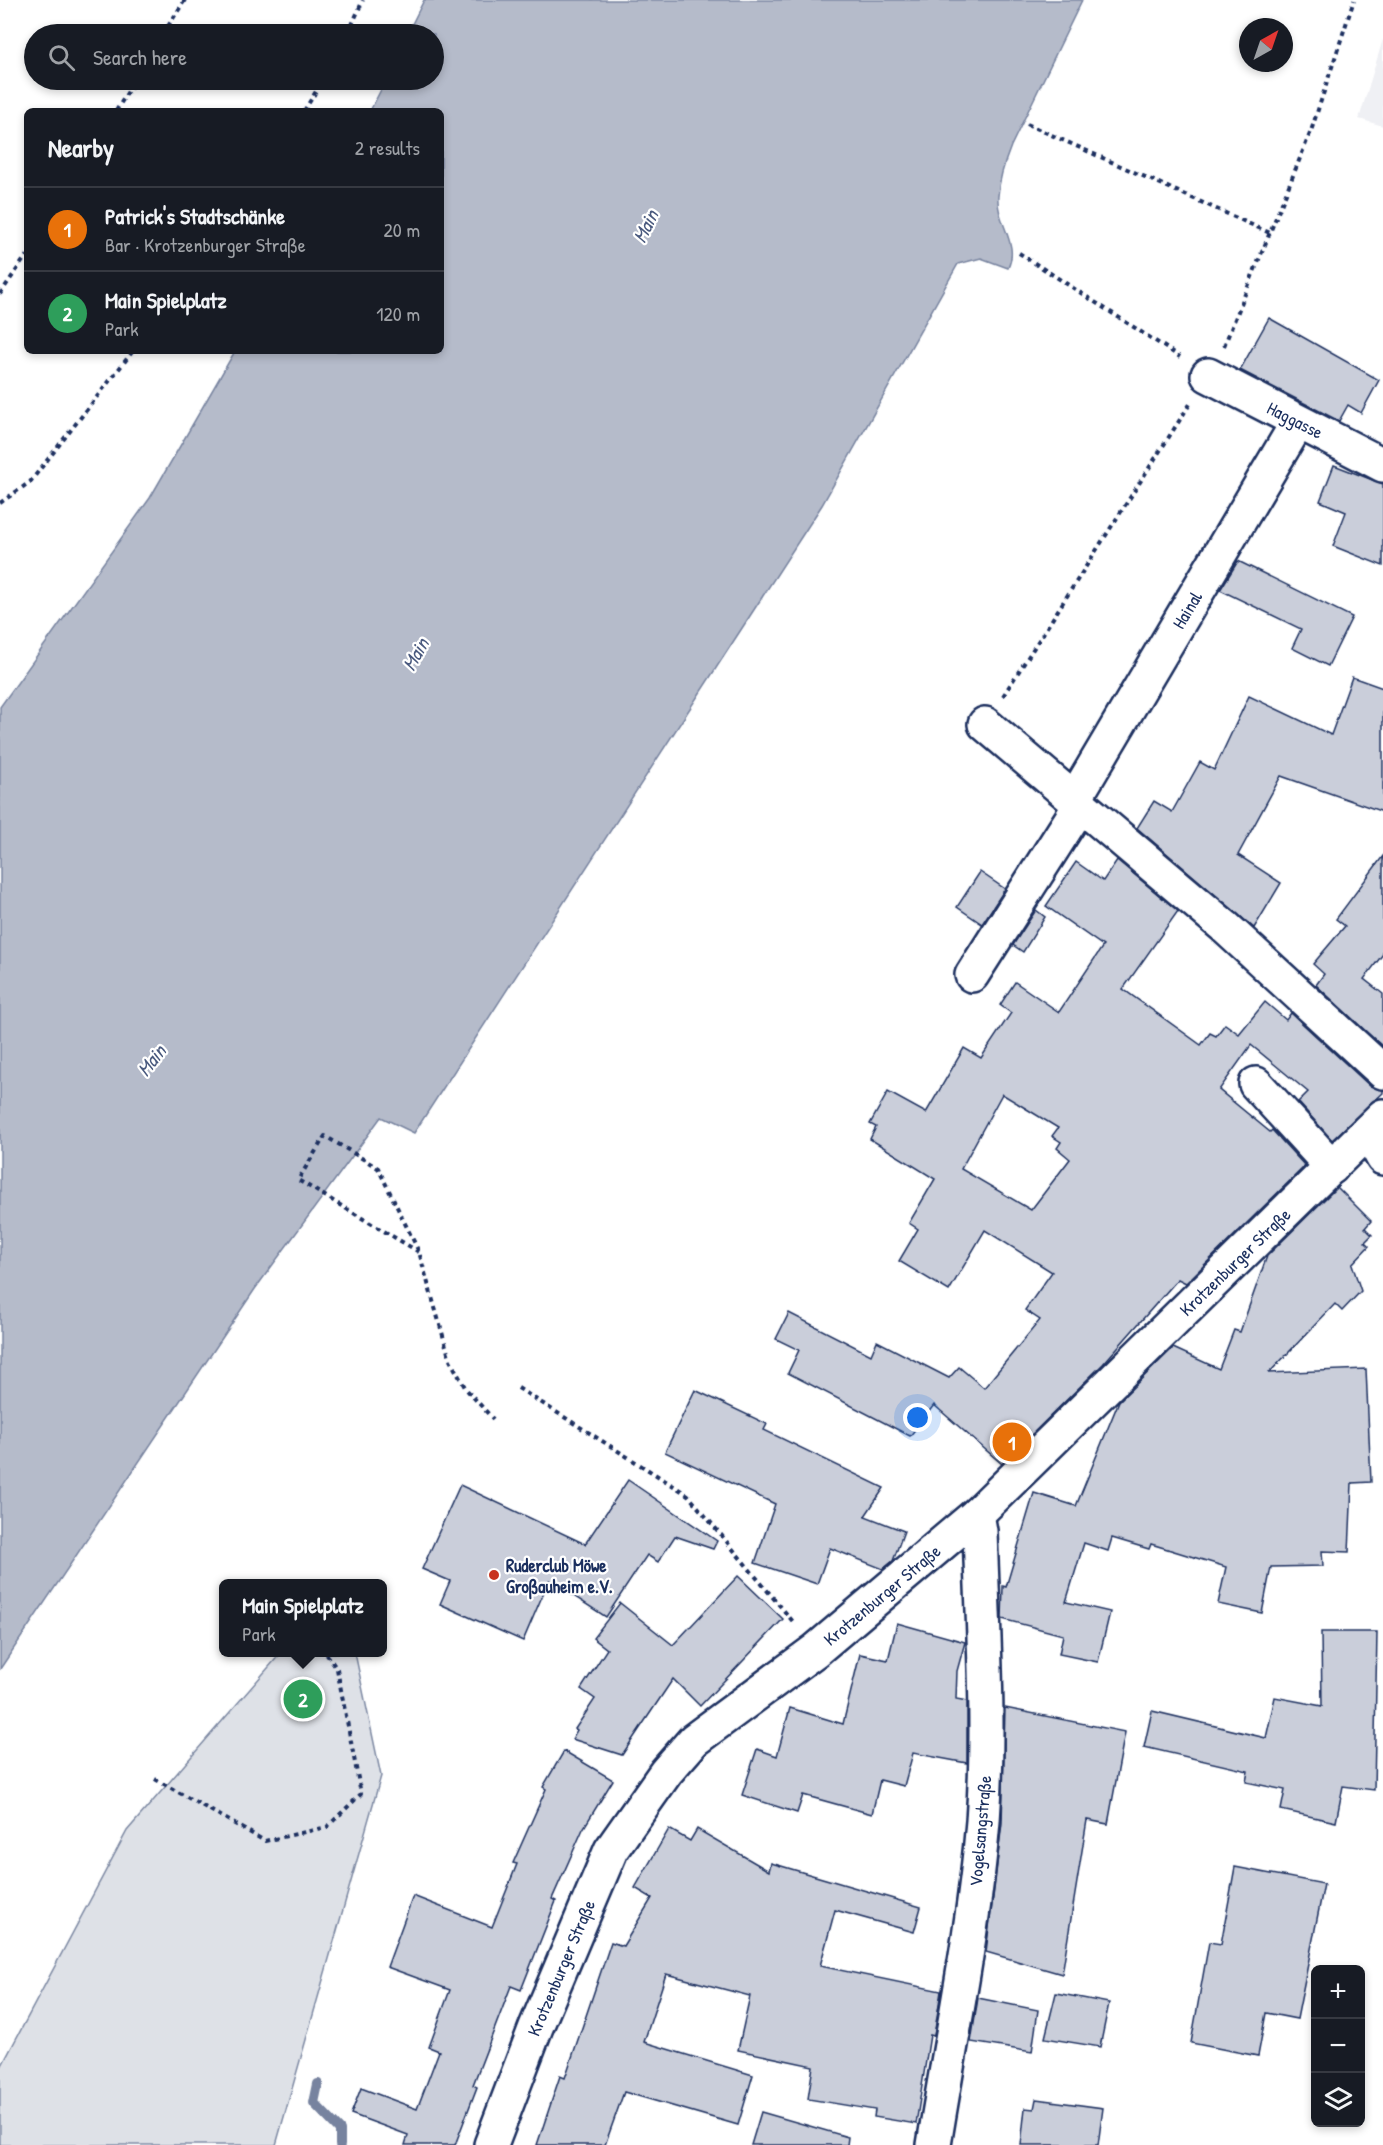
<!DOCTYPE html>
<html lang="en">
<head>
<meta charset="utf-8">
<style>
	:root { --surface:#171b24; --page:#20242c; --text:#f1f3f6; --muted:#9ea1a6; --line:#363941; --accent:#c8321e }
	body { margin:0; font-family:"Patrick Hand",sans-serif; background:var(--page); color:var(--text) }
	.controls { position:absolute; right:18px; bottom:18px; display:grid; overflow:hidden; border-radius:9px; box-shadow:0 3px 9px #0003 }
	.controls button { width:54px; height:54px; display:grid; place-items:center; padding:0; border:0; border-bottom:2px solid var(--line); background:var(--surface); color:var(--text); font:30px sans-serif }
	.compass { position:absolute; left:1239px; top:18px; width:54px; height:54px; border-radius:50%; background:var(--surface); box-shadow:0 3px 9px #0003; rotate:40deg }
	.you { position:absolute; left:918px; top:1418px; width:21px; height:21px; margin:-15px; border:4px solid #fff; border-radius:50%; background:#1a73e8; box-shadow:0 0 0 9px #1a73e833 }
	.badge { display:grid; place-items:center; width:39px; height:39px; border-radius:50%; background:var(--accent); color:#fff; font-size:20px; font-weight:700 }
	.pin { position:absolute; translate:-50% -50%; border:3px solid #fff; box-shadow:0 2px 6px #0006 }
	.popup { position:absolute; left:219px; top:1579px; width:168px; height:78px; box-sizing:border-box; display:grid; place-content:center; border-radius:9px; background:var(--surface); filter:drop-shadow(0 2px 4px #0005); font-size:20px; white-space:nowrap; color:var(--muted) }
	.popup b { font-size:22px; color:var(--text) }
	.popup::after { content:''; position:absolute; left:50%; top:100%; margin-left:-12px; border:12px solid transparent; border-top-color:var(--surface) }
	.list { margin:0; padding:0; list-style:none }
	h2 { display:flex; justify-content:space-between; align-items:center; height:78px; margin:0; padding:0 24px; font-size:26px }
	h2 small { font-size:20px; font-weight:400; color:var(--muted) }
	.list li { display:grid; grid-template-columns:39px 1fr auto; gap:18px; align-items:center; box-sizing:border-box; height:84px; padding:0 24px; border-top:2px solid var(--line) }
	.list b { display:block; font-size:22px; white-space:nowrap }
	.list p { margin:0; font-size:20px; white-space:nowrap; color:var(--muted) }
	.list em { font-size:20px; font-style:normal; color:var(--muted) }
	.icon { flex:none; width:33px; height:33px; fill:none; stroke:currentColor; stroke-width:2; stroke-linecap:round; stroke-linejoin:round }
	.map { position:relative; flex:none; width:1383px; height:2145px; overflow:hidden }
	.search { position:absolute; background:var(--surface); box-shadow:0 3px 9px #0003; left:24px; top:24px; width:420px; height:66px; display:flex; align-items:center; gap:15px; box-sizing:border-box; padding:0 21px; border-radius:33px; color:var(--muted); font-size:22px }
	.panel { position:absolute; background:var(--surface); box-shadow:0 3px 9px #0003; left:24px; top:108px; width:420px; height:246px; border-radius:9px }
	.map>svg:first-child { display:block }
	.built { fill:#eff0f4 }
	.green { fill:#dee1e7; stroke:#7c88a2; stroke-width:1.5 }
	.water { fill:#b5bbca; stroke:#77839f; stroke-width:1.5 }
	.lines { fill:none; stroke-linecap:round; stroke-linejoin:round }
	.stream { stroke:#77839f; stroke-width:10 }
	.building { fill:#caceda; stroke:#1b2f5e; stroke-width:1.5; fill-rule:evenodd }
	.minor-casing { stroke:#1b2f5e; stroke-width:38 }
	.path { stroke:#1b2f5e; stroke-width:4; stroke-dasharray:4.5 4.5; stroke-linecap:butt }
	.minor { stroke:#fff; stroke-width:33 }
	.poi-dot { fill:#c8321e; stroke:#fff; stroke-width:2 }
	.labels { text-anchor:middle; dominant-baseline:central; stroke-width:4.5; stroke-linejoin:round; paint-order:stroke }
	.street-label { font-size:18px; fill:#1b2f5e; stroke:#fff }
	.poi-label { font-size:18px; font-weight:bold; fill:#1b2f5e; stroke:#fff; text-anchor:start }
	.water-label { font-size:20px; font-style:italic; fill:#49597e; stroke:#fff }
</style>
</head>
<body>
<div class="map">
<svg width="1383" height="2145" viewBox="0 0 1383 2145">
	<rect width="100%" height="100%" fill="#fff"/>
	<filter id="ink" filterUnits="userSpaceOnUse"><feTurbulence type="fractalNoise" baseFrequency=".0167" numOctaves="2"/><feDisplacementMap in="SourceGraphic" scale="12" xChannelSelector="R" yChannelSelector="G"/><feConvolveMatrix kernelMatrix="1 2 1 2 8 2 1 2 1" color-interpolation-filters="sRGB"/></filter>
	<g filter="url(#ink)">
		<path class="built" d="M1383,39V126L1359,119Z"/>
		<path class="green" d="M281,1653H355L381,1776L276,2145H0V2069L127,1831Z"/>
		<path class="water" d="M424,0H1082L1011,146C1005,161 999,180 998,196C996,223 1020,243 1008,268L981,258L958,264L822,505L414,1133L381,1117L255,1289L0,1669V707L150,498L235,351H441V111H370L386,80H434V34H407Z"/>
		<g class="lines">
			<path class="stream" d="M318,2084L314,2103L340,2130V2145"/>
		</g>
		<g class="building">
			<path d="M1269,318L1379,380L1361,413L1348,405L1339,421L1240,370Z"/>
			<path d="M1334,465L1383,484V566L1333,546L1346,512L1320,501Z"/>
			<path d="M1238,561L1352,617L1328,666L1292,648L1301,629L1220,590Z"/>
			<path d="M1352,677L1383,688V812L1281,776L1238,855L1281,883L1254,928L1137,828L1154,801L1172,812L1200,762L1214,770L1249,696L1331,735Z"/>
			<path d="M1383,856V954L1364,979L1383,994V1047L1316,985L1324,974L1313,964L1345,926L1336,919Z"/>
			<path d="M1117,860L1178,911L1123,989L1201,1045L1210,1033L1216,1036L1225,1024L1239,1034L1265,1002L1286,1020L1291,1013L1370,1086L1383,1090V1093L1332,1140L1298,1102L1308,1092L1251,1045L1219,1090L1270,1132L1272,1130L1305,1166L1186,1283L1178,1279L1103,1364L1002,1464L934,1405L910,1436L788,1373L799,1350L776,1339L789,1313L871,1355L877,1341L949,1378L959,1367L984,1388L1040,1320L1025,1310L1052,1272L985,1230L949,1291L899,1261L918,1229L909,1223L935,1179L870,1139L876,1127L870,1124L888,1092L926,1113L964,1048L981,1058L1011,1013L1000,1005L1015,982L1059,1012L1103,946L1046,906L1076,862L1103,881ZM1002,1094L1058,1128L1052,1136L1061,1142L1057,1148L1070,1159L1031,1210L961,1169Z"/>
			<path d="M980,872L1005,889L982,924L957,907Z"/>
			<path d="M1036,910L1045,917L1023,952L1013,945Z"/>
			<path d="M1337,1187L1371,1221L1365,1228L1372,1235L1365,1242L1369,1246L1352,1264L1361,1291L1342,1311L1335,1304L1269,1373L1366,1369L1371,1482L1352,1483L1349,1552L1322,1551L1323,1566L1271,1567L1262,1613L1218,1604L1226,1567L1151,1544L1149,1549L1112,1538L1108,1551L1084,1543L1066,1602L1110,1612L1098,1662L1059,1654L1063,1635L1002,1619L1003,1586L1006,1587L1034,1493L1076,1506L1119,1401L1173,1348L1219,1369L1234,1330L1240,1332L1267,1256Z"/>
			<path d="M695,1390L767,1424L764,1430L884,1488L865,1516L904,1531L893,1561L883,1569L830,1548L817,1584L755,1563L775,1504L665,1452Z"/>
			<path d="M628,1480L717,1541L713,1549L675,1536L658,1562L647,1555L606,1617L549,1580L523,1641L440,1604L450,1581L422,1569L460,1485L585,1544Z"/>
			<path d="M738,1576L783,1619L700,1706L673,1679L622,1755L572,1739L577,1730L575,1729L595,1699L581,1689L607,1649L593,1638L620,1603L673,1645Z"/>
			<path d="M897,1623L965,1642L957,1671L956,1699L967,1701V1763L913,1753L904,1786L880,1780L872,1814L803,1795L797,1813L742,1795L757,1749L777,1756L790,1708L843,1724L860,1654L888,1660Z"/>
			<path d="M1321,1632H1377L1374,1790L1343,1786L1336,1822L1281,1810L1285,1790L1246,1782L1248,1771L1144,1747L1152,1711L1266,1738L1275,1697L1322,1706Z"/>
			<path d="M1005,1708L1125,1732L1108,1824L1087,1820L1062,1974L986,1952L1002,1823Z"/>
			<path d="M564,1751L613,1780L583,1829L552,1899L556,1901L521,1990L511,1986L473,2085L477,2087L455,2145H405L408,2135L351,2114L361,2088L417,2109L439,2051L429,2047L450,1990L387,1967L413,1896L492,1927L517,1864L513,1863L546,1789L543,1787Z"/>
			<path d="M669,1829L690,1841L697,1829L769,1871L771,1863L921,1907L914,1932L835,1910L820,1966L941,1991L934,2036L930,2035L916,2124L874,2117L875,2110L808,2099L813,2066L738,2050L750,1996L666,1974L644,2042L753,2075L738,2125L624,2092L605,2145H537L560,2076L565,2078L611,1942L623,1946L652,1898L635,1888Z"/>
			<path d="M1235,1867L1324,1884L1297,2019L1266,2013L1258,2056L1191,2043L1209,1942L1221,1944Z"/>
			<path d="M1056,1993L1109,2003L1100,2047L1045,2038Z"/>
			<path d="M978,1998L1038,2010L1032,2052L971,2042Z"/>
			<path d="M1036,2099L1103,2108L1098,2145H1021L1025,2108L1034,2109Z"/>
			<path d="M761,2112L848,2137L847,2145H751Z"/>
		</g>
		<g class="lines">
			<defs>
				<g id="minor">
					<path d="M1208,375L1383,465"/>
					<path d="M985,724L1224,926L1383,1072"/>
					<path d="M1075,798L1298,422"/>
					<path d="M972,975L1081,804"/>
					<path d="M1256,1084L1332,1167"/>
					<path d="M1368,1131L1383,1158"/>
					<path d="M491,2145L536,2027L611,1850L666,1772L694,1740L816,1650L977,1514L1383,1116"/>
					<path d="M934,2145C951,2038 974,1930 983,1821C990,1725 983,1627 980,1531L977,1514"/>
				</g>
			</defs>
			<use href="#minor" class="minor-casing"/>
			<g class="path">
				<path d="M163,34L185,0"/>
				<path d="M348,34L363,0"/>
				<path d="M116,111L135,80"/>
				<path d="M304,111L323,80"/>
				<path d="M1027,124L1270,233"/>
				<path d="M1019,253L1180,357"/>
				<path d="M0,294L27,255"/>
				<path d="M1224,346L1311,131L1354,0"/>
				<path d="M0,503L30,482L133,351"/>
				<path d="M1003,696L1190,404"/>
				<path d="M419,1252L298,1180L325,1136L378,1168L419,1252L450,1360L466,1389L493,1419"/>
				<path d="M518,1388L688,1495L795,1624"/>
				<path d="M155,1779L265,1841L327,1827L361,1794L337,1669L325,1652"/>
			</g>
			<use href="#minor" class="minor"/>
		</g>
	</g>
	<circle class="poi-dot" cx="494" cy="1575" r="6"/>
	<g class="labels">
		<g class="street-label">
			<text transform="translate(1295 420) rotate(27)">Haggasse</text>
			<text transform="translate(1187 610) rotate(-59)">Hainal</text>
			<text transform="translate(1235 1262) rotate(-44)">Krotzenburger Straße</text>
			<text transform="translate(882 1595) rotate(-40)">Krotzenburger Straße</text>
			<text transform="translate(980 1831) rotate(-85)">Vogelsangstraße</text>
			<text transform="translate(561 1968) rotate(-67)">Krotzenburger Straße</text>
		</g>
		<g class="poi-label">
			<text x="506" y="1565">Ruderclub Möwe<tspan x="506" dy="21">Großauheim e.V.</tspan></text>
		</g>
		<g class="water-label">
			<text transform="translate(645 226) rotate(-64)">Main</text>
			<text transform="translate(415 654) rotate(-61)">Main</text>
			<text transform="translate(151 1060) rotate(-52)">Main</text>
		</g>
	</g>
</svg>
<div class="controls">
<button>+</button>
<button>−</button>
<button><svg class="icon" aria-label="layers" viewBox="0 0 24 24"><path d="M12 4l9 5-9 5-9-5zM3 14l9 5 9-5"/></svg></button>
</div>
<svg class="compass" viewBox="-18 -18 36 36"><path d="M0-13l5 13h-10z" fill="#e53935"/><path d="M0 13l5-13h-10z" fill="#9ea1a6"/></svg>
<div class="you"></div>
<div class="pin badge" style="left:1012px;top:1442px;background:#e8710a">1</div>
<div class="pin badge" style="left:303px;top:1699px;background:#2e9e5b">2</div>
<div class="popup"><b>Main Spielplatz</b>Park</div>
<div class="search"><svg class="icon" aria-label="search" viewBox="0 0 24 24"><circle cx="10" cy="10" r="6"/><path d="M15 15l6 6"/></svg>Search here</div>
<section class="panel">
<h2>Nearby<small>2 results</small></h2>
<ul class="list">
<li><span class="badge" style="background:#e8710a">1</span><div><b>Patrick's Stadtschänke</b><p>Bar · Krotzenburger Straße</p></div><em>20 m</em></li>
<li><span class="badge" style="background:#2e9e5b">2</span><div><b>Main Spielplatz</b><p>Park</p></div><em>120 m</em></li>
</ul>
</section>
</div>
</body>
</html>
